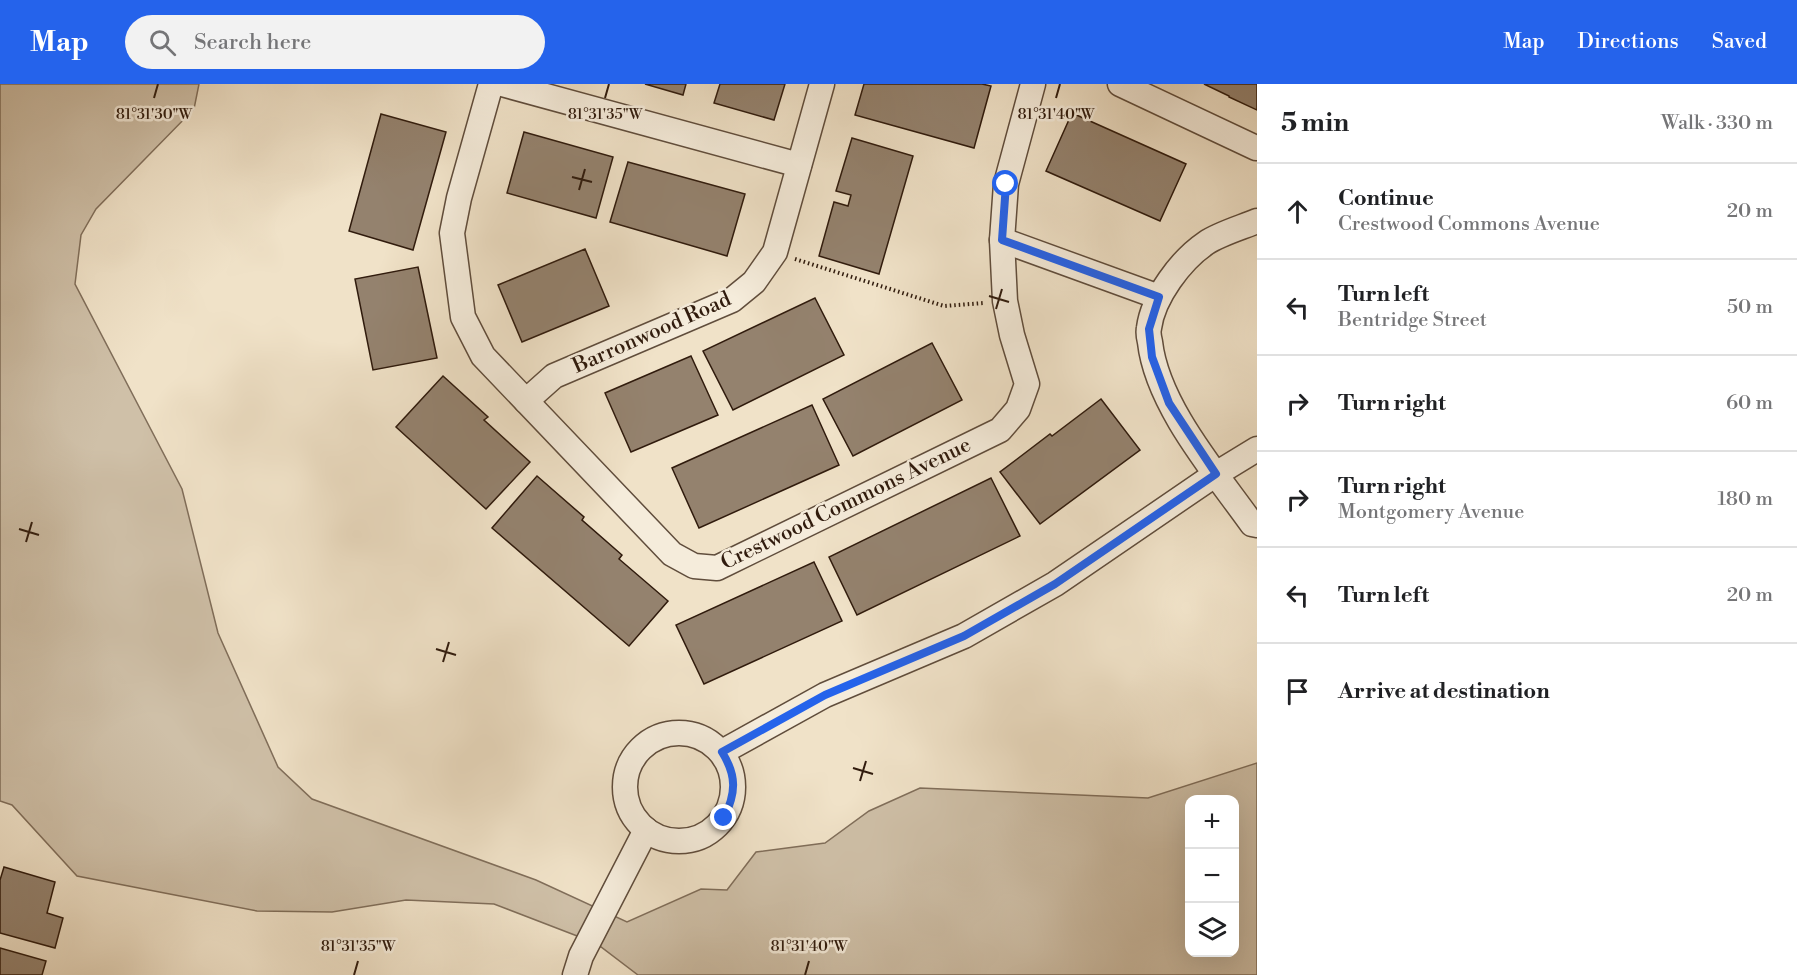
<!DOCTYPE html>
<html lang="en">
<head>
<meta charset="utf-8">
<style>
	:root { --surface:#fff; --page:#f2f2f2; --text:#202124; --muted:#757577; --line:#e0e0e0; --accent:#2563eb }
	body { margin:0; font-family:"Libre Bodoni",serif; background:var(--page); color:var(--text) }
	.controls { position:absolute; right:18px; bottom:18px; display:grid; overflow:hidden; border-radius:12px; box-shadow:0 6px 24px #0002 }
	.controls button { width:54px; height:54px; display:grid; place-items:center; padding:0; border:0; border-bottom:2px solid var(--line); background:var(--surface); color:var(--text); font:30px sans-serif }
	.stop { position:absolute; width:18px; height:18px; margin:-14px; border:4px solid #2563eb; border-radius:50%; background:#fff }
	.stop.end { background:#2563eb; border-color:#fff; box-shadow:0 2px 6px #0008 }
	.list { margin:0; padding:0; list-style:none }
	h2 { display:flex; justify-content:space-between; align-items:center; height:78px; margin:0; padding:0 24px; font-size:26px }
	h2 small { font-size:20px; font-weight:400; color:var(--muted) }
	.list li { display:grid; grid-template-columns:39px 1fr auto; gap:18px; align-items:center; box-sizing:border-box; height:96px; padding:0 24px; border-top:2px solid var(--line) }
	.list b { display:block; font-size:22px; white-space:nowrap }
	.list p { margin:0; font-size:20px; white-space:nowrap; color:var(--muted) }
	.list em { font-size:20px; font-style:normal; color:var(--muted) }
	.icon { flex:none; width:33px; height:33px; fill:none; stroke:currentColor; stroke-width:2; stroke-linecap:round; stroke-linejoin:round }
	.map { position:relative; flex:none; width:1257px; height:891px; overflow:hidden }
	header { display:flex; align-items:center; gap:36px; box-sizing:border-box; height:84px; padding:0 30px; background:var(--accent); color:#fff }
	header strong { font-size:28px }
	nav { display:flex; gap:33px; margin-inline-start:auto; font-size:21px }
	.search { width:420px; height:54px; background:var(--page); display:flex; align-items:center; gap:15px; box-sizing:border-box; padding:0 21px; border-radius:33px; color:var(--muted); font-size:22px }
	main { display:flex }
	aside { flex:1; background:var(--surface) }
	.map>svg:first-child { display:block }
	.green { fill:#cfc0a8; stroke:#806e5a; stroke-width:1.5; fill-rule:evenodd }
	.building { fill:#94826e; stroke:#301b0d; stroke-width:1.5 }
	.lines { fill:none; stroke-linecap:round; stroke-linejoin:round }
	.minor-casing { stroke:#604d3c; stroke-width:27 }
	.path { stroke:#301b0d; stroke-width:4; stroke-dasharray:1.5 3; stroke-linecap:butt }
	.minor { stroke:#f5ecdb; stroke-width:24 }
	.route { stroke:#2563eb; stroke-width:8 }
	.ticks { fill:none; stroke:#301b0d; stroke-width:2 }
	.labels { text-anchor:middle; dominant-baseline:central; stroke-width:5; stroke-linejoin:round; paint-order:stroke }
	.street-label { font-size:21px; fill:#301b0d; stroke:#f5ecdb }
	.ticks-label { font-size:15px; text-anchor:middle; fill:#301b0d; stroke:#f5ecdb; stroke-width:5; stroke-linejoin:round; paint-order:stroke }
</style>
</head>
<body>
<header>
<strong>Map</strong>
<div class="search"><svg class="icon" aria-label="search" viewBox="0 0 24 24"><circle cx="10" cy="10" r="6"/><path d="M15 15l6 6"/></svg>Search here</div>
<nav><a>Map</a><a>Directions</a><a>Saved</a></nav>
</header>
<main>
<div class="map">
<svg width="1257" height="891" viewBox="0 0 1257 891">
	<rect width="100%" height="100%" fill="#f0e2c8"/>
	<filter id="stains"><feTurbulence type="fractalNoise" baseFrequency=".00333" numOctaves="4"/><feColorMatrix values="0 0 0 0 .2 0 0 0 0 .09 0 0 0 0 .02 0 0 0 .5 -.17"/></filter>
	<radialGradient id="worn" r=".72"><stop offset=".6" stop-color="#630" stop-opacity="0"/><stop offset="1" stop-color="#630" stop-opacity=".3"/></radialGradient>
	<path class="green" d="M0,0H199L194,25L96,125L81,151L75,200L182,405L218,549L278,683L312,715L536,796L627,838L701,805L727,806L756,768L825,759L869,727L920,704L1148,714L1257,679V891H638L601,863L585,855L494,820L406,816L332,828L257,827L77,792L12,721L0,717ZM1190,716H1234V868H1190Z"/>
	<g class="building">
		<path d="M645,0H686L683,11Z"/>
		<path d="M720,0H785L774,36L714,19Z"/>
		<path d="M864,0H982L991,2L974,64L855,31Z"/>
		<path d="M1204,0H1257V26L1229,13V12Z"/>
		<path d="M1072,29L1186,80L1160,137L1046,87Z"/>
		<path d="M381,30L446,48L413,166L349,147Z"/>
		<path d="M524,48L613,73L596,134L507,109Z"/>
		<path d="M852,54L913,72L879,190L819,172L834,118L848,122L851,111L836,107Z"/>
		<path d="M628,78L745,110L727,172L610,138Z"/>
		<path d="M585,165L609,222L522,258L498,201Z"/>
		<path d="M418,183L437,274L373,286L355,195Z"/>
		<path d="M815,214L844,271L733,326L703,267Z"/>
		<path d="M932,259L962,316L853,372L823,315Z"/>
		<path d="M691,272L718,331L631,368L605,309Z"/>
		<path d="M443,292L488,333L484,336L530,378L486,425L396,343Z"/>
		<path d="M1101,315L1140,366L1040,440L1000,388L1050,350L1052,352Z"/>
		<path d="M812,321L839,381L699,444L672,384Z"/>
		<path d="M537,392L584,433L582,436L622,471L619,475L668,517L629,562L492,444Z"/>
		<path d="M991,394L1020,452L857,531L829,473Z"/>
		<path d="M814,478L842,537L704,600L676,541Z"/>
		<path d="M4,783L55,798L47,829L63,834L55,864L0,849V796Z"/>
		<path d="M0,864L46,877L42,891H0Z"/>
	</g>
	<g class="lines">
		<defs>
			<g id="minor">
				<path d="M491,0L459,114L452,149L463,233L483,272L672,470L694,482L717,484L1000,346L1018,325L1027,300L1012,251L1005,217L1002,156L1006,100L1033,0"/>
				<path d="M502,0L799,81"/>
				<path d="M1120,0L1256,64"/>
				<path d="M1257,137C1243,143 1219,150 1206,159C1181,176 1153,213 1149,244C1148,248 1149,254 1150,258C1157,321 1215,388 1252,440L1257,441"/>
				<path d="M1002,156L1159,213"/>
				<path d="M526,317L554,292L732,216L754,198L775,168L822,0"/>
				<circle cx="679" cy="703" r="54"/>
				<path d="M722,668L825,611L964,552L1055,500L1216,390L1257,365"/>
				<path d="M575,891L581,872L646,746"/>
			</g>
		</defs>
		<use href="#minor" class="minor-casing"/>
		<path class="path" d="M795,175L944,222L984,219"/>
		<use href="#minor" class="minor"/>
	</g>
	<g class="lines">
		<path class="route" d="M724,734C736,709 737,692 722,668L825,611L964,552L1055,500L1216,390L1169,319L1152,273L1149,245L1159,213L1002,156L1006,100"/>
	</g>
	<path class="ticks" d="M154,14L158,0M605,14L609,0M1056,14L1060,0M572,93L592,98M579,106L585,85M989,212L1009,218M996,225L1002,205M19,445L39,451M26,458L32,438M436,565L456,571M443,578L449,558M853,684L873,690M860,697L866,677M354,891L358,877M805,891L809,877"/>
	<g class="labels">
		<g class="street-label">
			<text transform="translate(652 249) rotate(-24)">Barronwood Road</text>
			<text transform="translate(846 420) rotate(-26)">Crestwood Commons Avenue</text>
		</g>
	</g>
	<g class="ticks-label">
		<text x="154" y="35">81°31'30"W</text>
		<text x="605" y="35">81°31'35"W</text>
		<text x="1056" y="35">81°31'40"W</text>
		<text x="358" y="867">81°31'35"W</text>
		<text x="809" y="867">81°31'40"W</text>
	</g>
	<rect width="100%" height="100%" filter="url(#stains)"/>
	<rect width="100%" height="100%" fill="url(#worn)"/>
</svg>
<div class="controls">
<button>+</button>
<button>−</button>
<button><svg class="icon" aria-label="layers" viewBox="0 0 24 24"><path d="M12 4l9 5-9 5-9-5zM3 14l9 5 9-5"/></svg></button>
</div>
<div class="stop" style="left:1006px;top:100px"></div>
<div class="stop end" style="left:724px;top:734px"></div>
</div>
<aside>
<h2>5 min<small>Walk · 330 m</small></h2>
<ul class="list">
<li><svg class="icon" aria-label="ahead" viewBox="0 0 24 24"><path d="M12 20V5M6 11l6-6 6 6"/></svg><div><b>Continue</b><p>Crestwood Commons Avenue</p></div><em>20 m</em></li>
<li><svg class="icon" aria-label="left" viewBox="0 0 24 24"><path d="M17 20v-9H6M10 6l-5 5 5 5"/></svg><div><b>Turn left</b><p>Bentridge Street</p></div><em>50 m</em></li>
<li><svg class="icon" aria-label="right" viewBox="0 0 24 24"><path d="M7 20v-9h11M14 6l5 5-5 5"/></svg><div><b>Turn right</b></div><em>60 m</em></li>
<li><svg class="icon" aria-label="right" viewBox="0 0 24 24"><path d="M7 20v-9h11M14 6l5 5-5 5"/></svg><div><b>Turn right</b><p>Montgomery Avenue</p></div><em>180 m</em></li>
<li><svg class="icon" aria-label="left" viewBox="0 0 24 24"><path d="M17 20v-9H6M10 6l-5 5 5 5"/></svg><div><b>Turn left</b></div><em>20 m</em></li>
<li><svg class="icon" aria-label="arrive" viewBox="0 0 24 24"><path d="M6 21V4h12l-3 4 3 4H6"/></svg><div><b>Arrive at destination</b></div></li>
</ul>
</aside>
</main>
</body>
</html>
